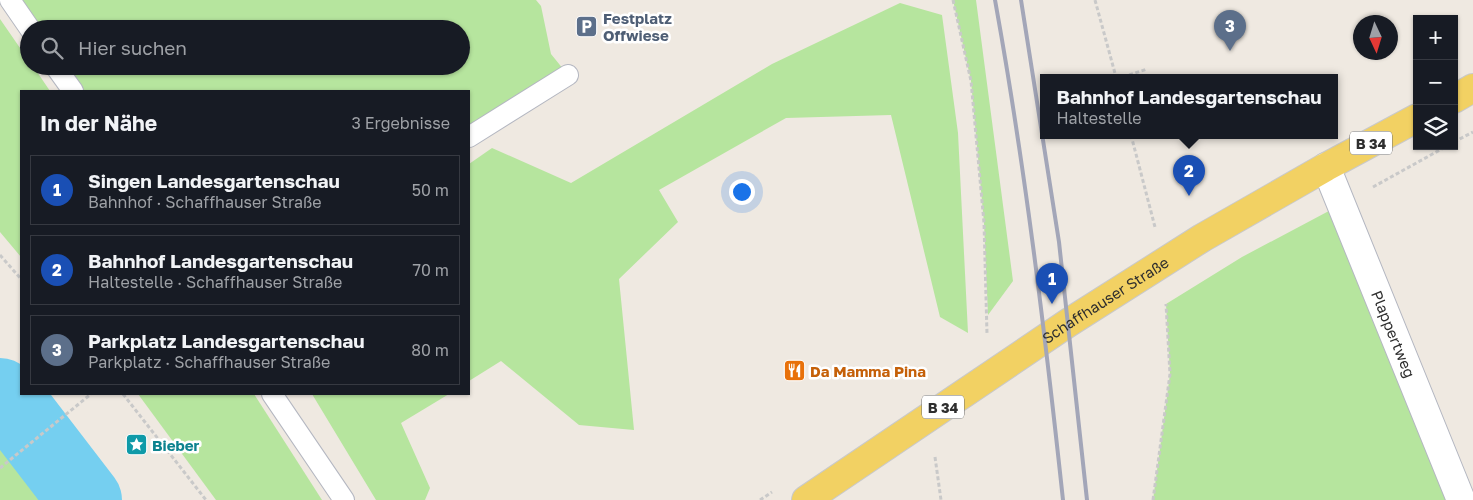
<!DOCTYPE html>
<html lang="de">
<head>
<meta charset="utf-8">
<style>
	:root { --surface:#171b24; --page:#242831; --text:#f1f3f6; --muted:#9ea1a6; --line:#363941; --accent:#4264fb }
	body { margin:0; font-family:"Golos Text",sans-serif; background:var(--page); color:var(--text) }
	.controls { position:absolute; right:15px; top:15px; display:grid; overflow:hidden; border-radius:0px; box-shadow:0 1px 4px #0004 }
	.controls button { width:45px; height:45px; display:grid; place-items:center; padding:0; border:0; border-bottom:1px solid var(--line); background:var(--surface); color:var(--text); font:25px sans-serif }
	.compass { position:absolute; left:1353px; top:15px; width:45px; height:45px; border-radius:50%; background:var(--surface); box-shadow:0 1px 4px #0004; rotate:176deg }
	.you { position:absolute; left:741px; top:191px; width:18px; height:18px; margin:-12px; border:4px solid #fff; border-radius:50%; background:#1a73e8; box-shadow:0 0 0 8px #1a73e833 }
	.badge { display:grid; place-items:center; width:32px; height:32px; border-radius:50%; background:var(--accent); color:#fff; font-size:16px; font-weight:700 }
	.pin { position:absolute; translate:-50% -41px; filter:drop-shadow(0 1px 2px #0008) }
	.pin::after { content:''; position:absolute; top:26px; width:18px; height:15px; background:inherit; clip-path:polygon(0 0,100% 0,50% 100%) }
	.popup { position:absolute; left:1040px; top:74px; width:298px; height:65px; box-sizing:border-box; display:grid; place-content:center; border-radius:0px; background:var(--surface); filter:drop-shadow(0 1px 4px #0005); font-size:16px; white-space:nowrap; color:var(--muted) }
	.popup b { font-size:19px; color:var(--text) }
	.popup::after { content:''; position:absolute; left:50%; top:100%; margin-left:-10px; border:10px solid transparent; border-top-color:var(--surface) }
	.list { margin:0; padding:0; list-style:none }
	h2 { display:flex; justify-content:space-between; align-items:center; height:65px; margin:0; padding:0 20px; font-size:21px }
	h2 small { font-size:16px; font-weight:400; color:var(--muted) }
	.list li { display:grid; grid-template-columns:32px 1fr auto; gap:15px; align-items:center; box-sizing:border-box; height:70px; margin:0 10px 10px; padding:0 10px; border:1px solid var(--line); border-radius:0px }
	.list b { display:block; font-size:19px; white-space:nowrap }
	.list p { margin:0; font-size:16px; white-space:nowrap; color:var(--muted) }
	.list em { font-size:16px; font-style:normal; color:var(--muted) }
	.icon { flex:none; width:28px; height:28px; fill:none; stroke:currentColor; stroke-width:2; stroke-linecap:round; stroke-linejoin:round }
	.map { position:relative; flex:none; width:1473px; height:500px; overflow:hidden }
	.search { position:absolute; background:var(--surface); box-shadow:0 1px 4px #0004; left:20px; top:20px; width:450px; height:55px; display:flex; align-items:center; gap:12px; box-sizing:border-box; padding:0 18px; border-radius:28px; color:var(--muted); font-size:19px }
	.panel { position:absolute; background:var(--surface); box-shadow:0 1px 4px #0004; left:20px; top:90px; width:450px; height:305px; border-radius:0px }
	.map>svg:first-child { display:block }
	.green { fill:#b6e59e }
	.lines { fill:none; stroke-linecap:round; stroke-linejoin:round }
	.river { stroke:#75cff0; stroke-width:74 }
	.service-casing { stroke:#b4b7c1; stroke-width:22 }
	.minor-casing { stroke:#b4b7c1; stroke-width:30 }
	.primary-casing { stroke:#c9c9c9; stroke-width:30 }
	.path { stroke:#c9c9c9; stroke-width:3; stroke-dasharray:4 2.5; stroke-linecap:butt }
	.service { stroke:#fff; stroke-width:20 }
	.minor { stroke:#fff; stroke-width:28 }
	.primary { stroke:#f2d163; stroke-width:28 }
	.rail { stroke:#a3a6b8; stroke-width:4 }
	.labels { text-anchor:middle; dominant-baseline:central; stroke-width:5; stroke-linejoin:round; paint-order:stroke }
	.shield { fill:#fff; stroke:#6d6d6d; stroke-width:1 }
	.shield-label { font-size:14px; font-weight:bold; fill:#2e2e2e }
	.service-label { font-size:15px; font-weight:bold; fill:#4e5e75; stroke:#fff; text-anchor:start }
	.street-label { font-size:15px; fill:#2e2e2e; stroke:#fff }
	.food-label { font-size:15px; font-weight:bold; fill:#c56008; stroke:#fff; text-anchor:start }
	.culture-label { font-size:15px; font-weight:bold; fill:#0d838f; stroke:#fff; text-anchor:start }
</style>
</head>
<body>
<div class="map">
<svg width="1473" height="500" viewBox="0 0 1473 500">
	<rect width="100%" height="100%" fill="#efe9e1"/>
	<g class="green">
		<path d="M10,0H536L541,6L551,54L568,75L469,137V91H73L55,66H461V29H30Z"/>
		<path d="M953,0H976L1013,281L988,315L984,223L971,81Z"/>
		<path d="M900,3L942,15L958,133L968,333L940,317L891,115L786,118L659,190L678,222L619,279L634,430L579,425L501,361L469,381V164L492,148L571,183L772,64Z"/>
		<path d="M0,19L29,61V66H33L50,91H21V257L0,232Z"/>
		<path d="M1342,204L1460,500H1153L1170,374L1166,304L1242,257Z"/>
		<path d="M138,394H254L322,500H216Z"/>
		<path d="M312,394H449L401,423L430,488L425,500H376Z"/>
		<path d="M0,415L10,424L70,500H0Z"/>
	</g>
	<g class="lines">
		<path class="river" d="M0,395L19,414L85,500"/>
		<defs>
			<g id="service">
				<path d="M10,0L30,29"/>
				<path d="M55,66L73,91"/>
				<path d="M469,137L568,75"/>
				<path d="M272,394L344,500"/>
			</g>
			<g id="minor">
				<path id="s1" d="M1326,167L1461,500"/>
			</g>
			<g id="primary">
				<path d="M1454,99L1473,88"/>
				<path id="s2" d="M806,500L1068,323L1202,238L1326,167L1417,118"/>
			</g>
		</defs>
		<use href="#service" class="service-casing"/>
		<use href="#minor" class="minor-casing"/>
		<use href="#primary" class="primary-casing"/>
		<g class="path">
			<path d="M953,0L971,81L984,223L987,334"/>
			<path d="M1095,0L1116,77"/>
			<path d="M1123,77L1147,69"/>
			<path d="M1131,135L1155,227"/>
			<path d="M1454,142L1473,132"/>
			<path d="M1373,187L1447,146"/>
			<path d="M0,255L21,279"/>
			<path d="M123,394L206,500"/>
			<path d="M935,457L941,500"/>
			<path d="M0,468L91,394"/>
			<path d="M760,500L772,492"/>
			<path d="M1153,500L1170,374L1166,304"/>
		</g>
		<use href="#service" class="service"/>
		<use href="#minor" class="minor"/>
		<use href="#primary" class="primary"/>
		<g class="rail">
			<path d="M995,0C1025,166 1045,333 1063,500"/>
			<path d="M1021,0L1059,242L1087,500"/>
		</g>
	</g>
	<defs>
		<symbol id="parking-square" viewBox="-11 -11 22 22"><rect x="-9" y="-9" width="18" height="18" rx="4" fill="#5c6f8a" stroke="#fff"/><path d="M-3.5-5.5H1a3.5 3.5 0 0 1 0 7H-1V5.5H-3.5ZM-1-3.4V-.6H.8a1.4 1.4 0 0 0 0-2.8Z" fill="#fff"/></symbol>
		<symbol id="restaurant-square" viewBox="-11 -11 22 22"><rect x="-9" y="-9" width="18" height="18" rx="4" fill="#e8710a" stroke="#fff"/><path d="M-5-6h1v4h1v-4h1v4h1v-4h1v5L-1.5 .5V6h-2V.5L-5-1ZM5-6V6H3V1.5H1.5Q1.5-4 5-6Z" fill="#fff"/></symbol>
		<symbol id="sight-square" viewBox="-11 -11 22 22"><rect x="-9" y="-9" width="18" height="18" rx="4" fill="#0f9aa8" stroke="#fff"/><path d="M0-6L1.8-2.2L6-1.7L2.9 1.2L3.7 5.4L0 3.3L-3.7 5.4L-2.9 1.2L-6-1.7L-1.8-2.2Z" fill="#fff"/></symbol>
	</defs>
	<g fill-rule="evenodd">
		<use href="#parking-square" x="574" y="14" width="25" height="25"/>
		<use href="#restaurant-square" x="782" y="358" width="25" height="25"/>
		<use href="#sight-square" x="124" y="432" width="25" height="25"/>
	</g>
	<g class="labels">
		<g class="shield">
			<rect x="1350" y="131.5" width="42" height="23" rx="4"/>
			<rect x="922" y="395.5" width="42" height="23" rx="4"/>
		</g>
		<g class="shield-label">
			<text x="1371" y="143">B 34</text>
			<text x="943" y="407">B 34</text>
		</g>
		<g class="service-label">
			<text x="603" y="18">Festplatz<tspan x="603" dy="17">Offwiese</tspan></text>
		</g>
		<g class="street-label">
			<text stroke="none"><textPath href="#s2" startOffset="360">Schaffhauser Straße</textPath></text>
			<text stroke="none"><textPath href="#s1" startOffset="180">Plappertweg</textPath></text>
		</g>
		<g class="food-label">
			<text x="810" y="371">Da Mamma Pina</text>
		</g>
		<g class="culture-label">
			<text x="152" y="445">Bieber</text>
		</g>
	</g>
</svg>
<div class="controls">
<button>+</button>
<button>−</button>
<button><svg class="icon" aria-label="layers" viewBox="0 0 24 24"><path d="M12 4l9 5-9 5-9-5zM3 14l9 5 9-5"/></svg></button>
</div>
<svg class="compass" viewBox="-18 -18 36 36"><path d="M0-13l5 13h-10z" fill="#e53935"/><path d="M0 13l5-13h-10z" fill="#9ea1a6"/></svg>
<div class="you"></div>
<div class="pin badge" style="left:1052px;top:304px;background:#1a4fb4">1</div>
<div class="pin badge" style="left:1189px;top:196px;background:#1a4fb4">2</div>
<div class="popup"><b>Bahnhof Landesgartenschau</b>Haltestelle</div>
<div class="pin badge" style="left:1230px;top:51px;background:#5c6f8a">3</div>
<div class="search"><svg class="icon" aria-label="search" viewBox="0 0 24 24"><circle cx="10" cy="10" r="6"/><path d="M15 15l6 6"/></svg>Hier suchen</div>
<section class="panel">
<h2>In der Nähe<small>3 Ergebnisse</small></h2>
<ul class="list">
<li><span class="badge" style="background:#1a4fb4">1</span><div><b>Singen Landesgartenschau</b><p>Bahnhof · Schaffhauser Straße</p></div><em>50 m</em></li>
<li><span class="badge" style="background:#1a4fb4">2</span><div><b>Bahnhof Landesgartenschau</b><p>Haltestelle · Schaffhauser Straße</p></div><em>70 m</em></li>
<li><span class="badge" style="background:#5c6f8a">3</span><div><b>Parkplatz Landesgartenschau</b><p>Parkplatz · Schaffhauser Straße</p></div><em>80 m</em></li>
</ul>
</section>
</div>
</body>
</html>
